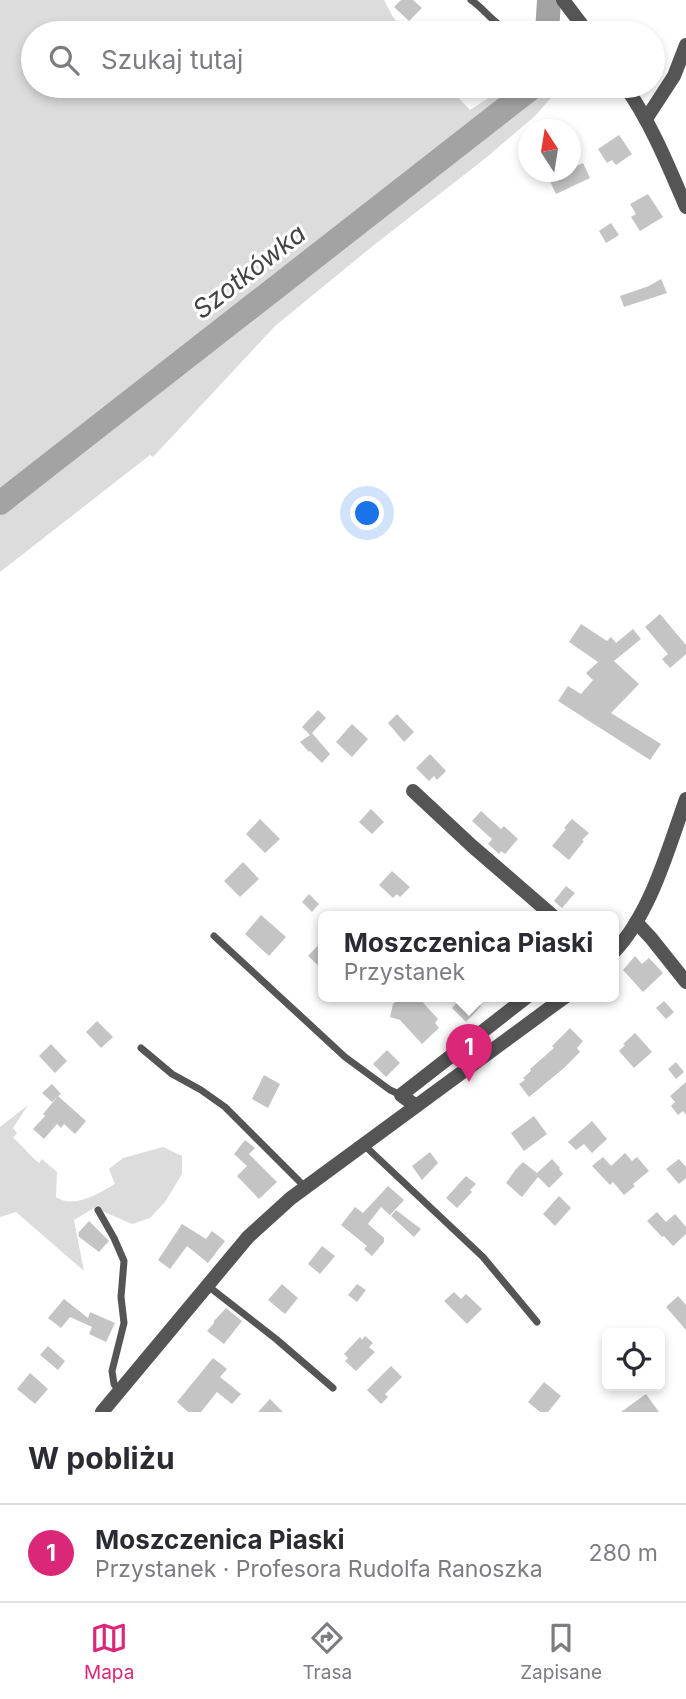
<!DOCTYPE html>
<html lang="pl">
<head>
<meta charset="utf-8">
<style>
	:root { --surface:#fff; --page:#f2f2f3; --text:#2b2b33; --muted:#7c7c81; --line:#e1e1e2; --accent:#db2777 }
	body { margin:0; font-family:Inter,sans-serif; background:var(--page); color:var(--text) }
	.controls { position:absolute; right:21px; bottom:21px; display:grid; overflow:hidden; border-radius:10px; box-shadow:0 4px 10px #0003 }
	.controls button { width:63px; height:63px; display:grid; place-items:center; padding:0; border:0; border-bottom:2px solid var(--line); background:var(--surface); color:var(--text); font:35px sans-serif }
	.compass { position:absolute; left:518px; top:119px; width:63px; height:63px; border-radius:50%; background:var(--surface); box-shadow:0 4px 10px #0003; rotate:348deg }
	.you { position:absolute; left:368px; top:514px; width:24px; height:24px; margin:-18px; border:5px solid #fff; border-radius:50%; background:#1a73e8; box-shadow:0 0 0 10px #1a73e833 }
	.badge { display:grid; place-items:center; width:46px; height:46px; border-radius:50%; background:var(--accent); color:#fff; font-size:23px; font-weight:700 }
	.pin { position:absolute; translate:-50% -58px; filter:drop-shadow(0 2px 4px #0008) }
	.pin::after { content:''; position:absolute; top:37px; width:24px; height:21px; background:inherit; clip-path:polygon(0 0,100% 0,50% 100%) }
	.popup { position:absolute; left:318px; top:911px; width:301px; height:91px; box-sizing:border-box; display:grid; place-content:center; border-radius:10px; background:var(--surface); filter:drop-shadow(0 2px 5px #0005); font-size:23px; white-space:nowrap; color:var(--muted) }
	.popup b { font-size:26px; color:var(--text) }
	.popup::after { content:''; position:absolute; left:50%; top:100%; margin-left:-14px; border:14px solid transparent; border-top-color:var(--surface) }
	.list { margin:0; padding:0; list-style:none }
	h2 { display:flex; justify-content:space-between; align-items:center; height:91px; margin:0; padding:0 28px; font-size:30px }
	h2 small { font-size:23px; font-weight:400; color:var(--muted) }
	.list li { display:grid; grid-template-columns:46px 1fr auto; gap:21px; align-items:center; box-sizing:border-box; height:98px; padding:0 28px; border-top:2px solid var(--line) }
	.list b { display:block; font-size:26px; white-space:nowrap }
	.list p { margin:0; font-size:23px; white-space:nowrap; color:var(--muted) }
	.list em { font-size:23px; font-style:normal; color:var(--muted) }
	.icon { flex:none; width:38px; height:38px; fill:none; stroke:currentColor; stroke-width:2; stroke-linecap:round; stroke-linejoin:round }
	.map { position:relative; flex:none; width:686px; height:1412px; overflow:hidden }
	.search { position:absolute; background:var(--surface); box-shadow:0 4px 10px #0003; left:21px; right:21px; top:21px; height:77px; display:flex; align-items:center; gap:18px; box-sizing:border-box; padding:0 24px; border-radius:38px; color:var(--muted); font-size:26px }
	.sheet { height:189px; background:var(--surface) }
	nav { display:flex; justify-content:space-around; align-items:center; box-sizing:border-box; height:98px; border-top:2px solid var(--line); background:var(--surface); font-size:19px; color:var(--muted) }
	nav a { display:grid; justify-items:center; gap:4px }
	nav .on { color:var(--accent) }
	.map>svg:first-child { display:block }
	.green { fill:#dcdcdc }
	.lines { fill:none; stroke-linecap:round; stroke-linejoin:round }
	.river { stroke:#a3a3a3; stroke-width:24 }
	.building { fill:#c4c4c4 }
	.service { stroke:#555; stroke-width:7 }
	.minor { stroke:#555; stroke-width:14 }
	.tertiary { stroke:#555; stroke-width:14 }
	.labels { text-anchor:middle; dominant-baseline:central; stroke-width:6; stroke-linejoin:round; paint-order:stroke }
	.water-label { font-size:26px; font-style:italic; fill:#444; stroke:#fff }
</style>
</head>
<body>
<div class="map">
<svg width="686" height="1412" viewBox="0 0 686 1412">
	<rect width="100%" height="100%" fill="#fff"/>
	<g class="green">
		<path d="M0,0H384L393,17L406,33H33V86H447L470,110L490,97L500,86H558L550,99L535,116L487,157L374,245L275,326L153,457L150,455L0,572Z"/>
		<path d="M28,1105L13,1128L17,1133L13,1138C23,1146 29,1155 39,1163L42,1159L57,1172L56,1197C74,1209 98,1194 115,1184L109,1169L123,1158L163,1147L182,1156V1174L165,1202L150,1218L132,1224L102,1211L99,1205L74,1220L84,1271L16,1212L0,1217V1127Z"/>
	</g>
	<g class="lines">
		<g class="river">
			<path d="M547,33L549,0"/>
			<path d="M0,503L534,86"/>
		</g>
	</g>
	<g class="building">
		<path d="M401,0H413L422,8L409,21L394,7Z"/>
		<path d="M619,135L632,154L616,165L612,160L607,163L598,149Z"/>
		<path d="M583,163L590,178L556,194L549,179L565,172H570V169Z"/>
		<path d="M648,194L663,217L640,231L631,217L636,214L630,204Z"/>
		<path d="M611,223L619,235L606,243L599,231Z"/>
		<path d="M661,279L667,293L624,307L620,296L649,286Z"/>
		<path d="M660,614L686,645V654L670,668L662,659L668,654L645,627Z"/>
		<path d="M581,624L607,641L611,637L616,643L633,629L641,639L614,661L639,684L611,713L661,744L650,760L558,701L568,686L581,694L593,680L586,673L598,662L569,642Z"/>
		<path d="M318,710L326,718L312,733L330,754L322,763L310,751L309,752L300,742L310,735L302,727Z"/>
		<path d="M397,714L414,732L404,742L388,723Z"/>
		<path d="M352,724L368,739L352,757L336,742Z"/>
		<path d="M430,754L446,771L437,780L434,776L429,781L416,768Z"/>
		<path d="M371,809L384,822L372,834L359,822Z"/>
		<path d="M481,811L501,829L504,826L518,839L505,854L501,851L499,854L488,844L492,839L472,821Z"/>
		<path d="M260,819L280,839L265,853L246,834Z"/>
		<path d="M572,819L589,833L582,840L584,841L569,860L552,846L566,829L564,828Z"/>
		<path d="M243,862L259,879L240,897L224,881Z"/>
		<path d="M392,871L410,887L400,897L397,894L393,898L379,885Z"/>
		<path d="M566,886L575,893L562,908L554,901Z"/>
		<path d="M309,894L319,904L312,912L302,902Z"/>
		<path d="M261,915L286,937L269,956L245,934Z"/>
		<path d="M324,939V971L308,956Z"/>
		<path d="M635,956L642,964L649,958L663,973L643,992L623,970Z"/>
		<path d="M401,996H417L438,1019L435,1023L439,1028L422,1044L400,1020L390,1017L393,1004Z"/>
		<path d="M463,996H471L481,1006L466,1022L452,1008Z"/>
		<path d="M664,1001L674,1012L666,1019L656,1008Z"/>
		<path d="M97,1021L113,1037L101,1048L86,1032Z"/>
		<path d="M570,1028L583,1041L577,1048L580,1052L564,1068L529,1097L519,1084L525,1080L523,1078L531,1071L530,1069L554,1048L552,1046Z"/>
		<path d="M635,1033L652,1052L634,1068L619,1051L625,1045L623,1044Z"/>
		<path d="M51,1044L67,1061L55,1073L39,1056Z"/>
		<path d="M387,1050L400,1063L386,1077L373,1064Z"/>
		<path d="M676,1062L684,1072L676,1079L668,1069Z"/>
		<path d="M264,1075L280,1084L268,1108L252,1099Z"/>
		<path d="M686,1082V1115L683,1111L678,1115L671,1106L675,1102L670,1096Z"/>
		<path d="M52,1084L61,1094L58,1096L86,1121L75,1134L64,1124L61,1128L57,1124L44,1139L33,1129L45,1116L43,1114L58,1096L52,1102L42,1093Z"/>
		<path d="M534,1116L547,1134L524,1151L511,1133Z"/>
		<path d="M592,1121L607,1139L592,1153L584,1144L576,1150L568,1142Z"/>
		<path d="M245,1140L255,1148L249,1154L277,1182L259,1199L237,1176L247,1166L234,1154Z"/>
		<path d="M430,1152L438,1163L422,1180L412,1166Z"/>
		<path d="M625,1153L632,1161L637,1157L649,1171L633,1184L635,1186L624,1195L613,1182L610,1185L592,1166L603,1157L611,1166Z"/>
		<path d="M552,1159L560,1168L559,1169L563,1174L549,1188L538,1177L522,1197L506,1183L516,1169L523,1162L537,1173Z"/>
		<path d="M679,1159L686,1167V1178L679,1184L666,1169Z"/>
		<path d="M466,1176L476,1184L470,1190L472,1192L457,1208L446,1198Z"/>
		<path d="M388,1186L404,1200L390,1215L381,1207L368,1224L384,1238V1242L372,1256L364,1249L367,1246L341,1225L355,1207L363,1213Z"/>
		<path d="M559,1196L571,1208L555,1226L543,1214Z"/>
		<path d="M396,1210L421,1229L414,1237L391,1216Z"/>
		<path d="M657,1212L666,1222L675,1214L686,1227V1234L673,1246L664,1236L662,1237L647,1221Z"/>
		<path d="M89,1221L109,1241L99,1252L78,1236L79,1234L78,1233Z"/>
		<path d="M182,1224L206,1239L212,1231L225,1241L208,1263L187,1246L170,1269L158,1260Z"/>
		<path d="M322,1246L335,1256L320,1274L308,1264Z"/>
		<path d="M282,1284L298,1298L285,1314L268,1300Z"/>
		<path d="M357,1284L366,1290L357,1302L348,1295Z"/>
		<path d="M454,1292L461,1299L466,1294L482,1309L467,1324L444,1301Z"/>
		<path d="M678,1296L686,1305V1330L666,1307Z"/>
		<path d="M64,1299L88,1318L90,1312L115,1323L106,1342L89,1334L92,1327L70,1317L61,1328L48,1318Z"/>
		<path d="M226,1308L242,1321L224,1344L207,1331L214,1323V1321Z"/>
		<path d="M365,1336L373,1343L369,1347L375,1352L356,1371L345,1361L348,1358L344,1354L360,1337L362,1340Z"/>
		<path d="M48,1346L65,1361L58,1370L40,1355Z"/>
		<path d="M213,1358L227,1369L220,1377L241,1394L232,1404L217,1392L201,1412H188L177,1402Z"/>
		<path d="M391,1366L402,1377L385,1394L388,1397L381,1404L367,1390Z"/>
		<path d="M30,1373L48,1389L35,1404L17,1389Z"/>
		<path d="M544,1382L561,1396L548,1412H540L528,1402Z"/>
		<path d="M646,1394L659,1412H621Z"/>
		<path d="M270,1399L283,1412H258Z"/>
	</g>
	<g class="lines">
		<g class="service">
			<path d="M471,0C482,7 490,19 501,26C519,38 564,32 585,29"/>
			<path d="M214,936L345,1057L390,1090L401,1095"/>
			<path d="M141,1048L172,1074L201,1090L225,1107L305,1187"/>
			<path d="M364,1145L483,1257L537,1322"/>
			<path d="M98,1210L114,1238L124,1261L121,1297L124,1323L112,1371L114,1384L119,1391"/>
			<path d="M208,1286L276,1339L333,1388"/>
		</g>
		<g class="minor">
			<path d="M646,119L674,76L686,45"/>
			<path d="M413,791L472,846L553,916"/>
			<path d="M636,922L651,938L686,982"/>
			<path d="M416,1106L401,1095L528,996"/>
		</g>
		<g class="tertiary">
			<path d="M563,0L588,33"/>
			<path d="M625,86C651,123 668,165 686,207"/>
			<path d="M614,952C651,913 668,849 686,799"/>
			<path d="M102,1412L248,1237L291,1198L566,996"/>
		</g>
	</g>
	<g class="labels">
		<g class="water-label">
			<text transform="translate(249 271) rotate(-38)">Szotkówka</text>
		</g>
	</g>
</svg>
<div class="controls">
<button><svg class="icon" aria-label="locate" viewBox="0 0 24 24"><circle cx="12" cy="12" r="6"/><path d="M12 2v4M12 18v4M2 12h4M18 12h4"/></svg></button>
</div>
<svg class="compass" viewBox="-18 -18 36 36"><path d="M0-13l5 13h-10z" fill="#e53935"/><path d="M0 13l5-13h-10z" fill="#7c7c81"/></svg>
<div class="you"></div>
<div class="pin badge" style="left:469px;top:1082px">1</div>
<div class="popup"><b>Moszczenica Piaski</b>Przystanek</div>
<div class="search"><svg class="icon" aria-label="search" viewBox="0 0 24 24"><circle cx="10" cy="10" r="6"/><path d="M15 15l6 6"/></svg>Szukaj tutaj</div>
</div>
<section class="sheet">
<h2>W pobliżu<small></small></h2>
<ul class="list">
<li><span class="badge">1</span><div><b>Moszczenica Piaski</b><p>Przystanek · Profesora Rudolfa Ranoszka</p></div><em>280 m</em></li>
</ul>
</section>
<nav>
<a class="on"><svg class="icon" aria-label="map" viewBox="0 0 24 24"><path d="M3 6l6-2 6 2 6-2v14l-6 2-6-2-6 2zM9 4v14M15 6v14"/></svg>Mapa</a>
<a><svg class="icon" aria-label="directions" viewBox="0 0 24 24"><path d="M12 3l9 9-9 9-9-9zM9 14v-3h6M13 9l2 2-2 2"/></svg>Trasa</a>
<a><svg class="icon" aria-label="saved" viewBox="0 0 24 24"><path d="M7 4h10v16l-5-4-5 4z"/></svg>Zapisane</a>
</nav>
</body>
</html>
